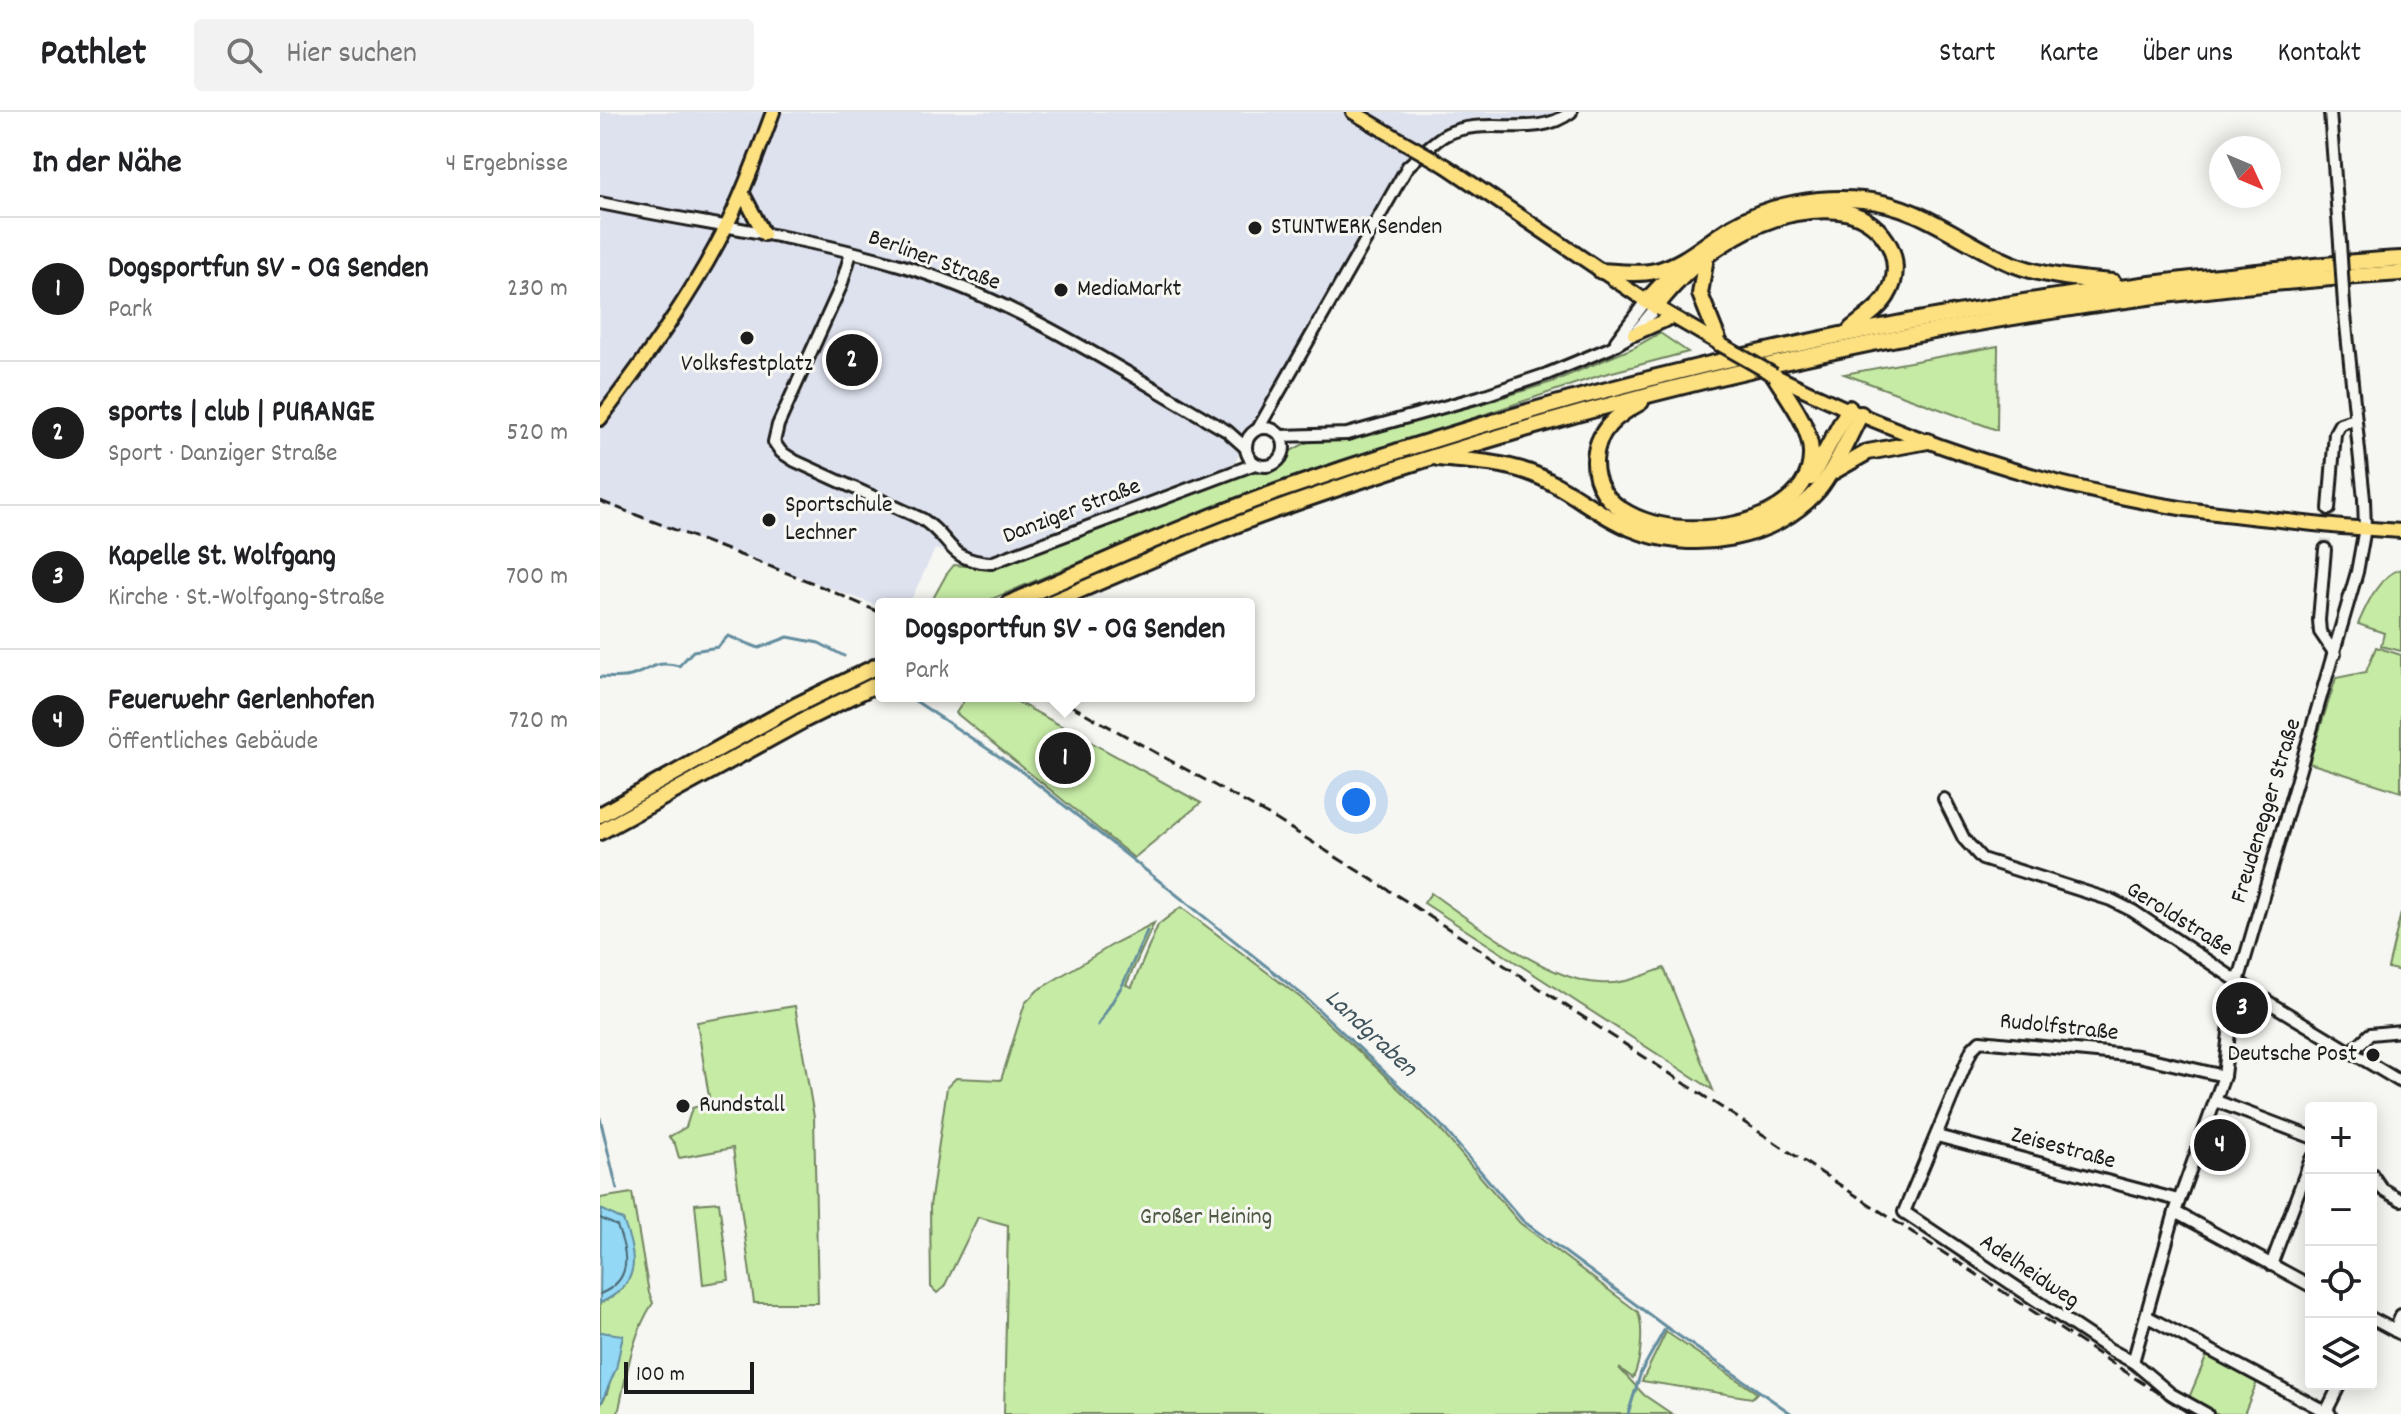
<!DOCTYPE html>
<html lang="de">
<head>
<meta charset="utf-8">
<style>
	:root { --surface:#fff; --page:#f2f2f2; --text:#202124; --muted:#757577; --line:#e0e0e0; --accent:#1c1c1c }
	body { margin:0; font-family:Dekko,sans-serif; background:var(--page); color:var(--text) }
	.controls { position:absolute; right:24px; bottom:24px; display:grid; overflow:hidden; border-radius:8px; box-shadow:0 4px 20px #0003 }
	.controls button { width:72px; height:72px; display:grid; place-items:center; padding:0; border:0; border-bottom:2px solid var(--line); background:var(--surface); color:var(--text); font:40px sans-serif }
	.compass { position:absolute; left:1609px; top:24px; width:72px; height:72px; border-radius:50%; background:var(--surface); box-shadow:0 4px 20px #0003; rotate:134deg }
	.scale { position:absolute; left:24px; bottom:20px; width:130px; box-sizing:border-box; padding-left:8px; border:4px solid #1c1c1c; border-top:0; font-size:22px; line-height:28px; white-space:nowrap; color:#1c1c1c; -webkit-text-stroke:6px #f6f6f2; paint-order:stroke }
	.you { position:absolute; left:756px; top:690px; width:28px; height:28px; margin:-20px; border:6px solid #fff; border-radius:50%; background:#1a73e8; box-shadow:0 0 0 12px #1a73e833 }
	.badge { display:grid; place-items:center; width:52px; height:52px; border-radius:50%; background:var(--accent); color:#fff; font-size:26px; font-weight:700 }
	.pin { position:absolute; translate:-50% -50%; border:4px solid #fff; box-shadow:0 2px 8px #0006 }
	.popup { position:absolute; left:275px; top:486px; width:380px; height:104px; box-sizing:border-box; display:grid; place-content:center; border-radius:8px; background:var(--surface); filter:drop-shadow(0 2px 6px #0005); font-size:26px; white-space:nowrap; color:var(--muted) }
	.popup b { font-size:30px; color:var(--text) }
	.popup::after { content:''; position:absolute; left:50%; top:100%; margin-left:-16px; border:16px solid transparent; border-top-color:var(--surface) }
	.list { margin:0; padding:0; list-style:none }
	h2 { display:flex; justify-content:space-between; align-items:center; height:104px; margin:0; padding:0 32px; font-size:34px }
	h2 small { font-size:26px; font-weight:400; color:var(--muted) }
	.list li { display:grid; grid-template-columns:52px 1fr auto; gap:24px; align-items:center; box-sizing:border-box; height:144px; padding:0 32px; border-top:2px solid var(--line) }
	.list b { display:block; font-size:30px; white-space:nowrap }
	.list p { margin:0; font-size:26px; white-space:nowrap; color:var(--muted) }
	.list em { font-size:26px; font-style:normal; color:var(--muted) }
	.icon { flex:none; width:44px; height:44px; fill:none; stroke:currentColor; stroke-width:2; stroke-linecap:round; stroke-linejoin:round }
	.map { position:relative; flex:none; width:1801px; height:1302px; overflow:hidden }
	header { display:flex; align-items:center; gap:48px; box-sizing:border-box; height:112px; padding:0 40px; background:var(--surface); border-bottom:2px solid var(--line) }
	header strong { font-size:38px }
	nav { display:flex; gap:44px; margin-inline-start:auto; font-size:28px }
	.search { width:560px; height:72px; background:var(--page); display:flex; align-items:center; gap:20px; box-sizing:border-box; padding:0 28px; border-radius:8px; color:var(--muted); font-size:30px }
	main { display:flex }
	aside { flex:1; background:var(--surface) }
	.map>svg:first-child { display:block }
	.built { fill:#dee2ee }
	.green { fill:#c6eba5; stroke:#718460; stroke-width:2 }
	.water { fill:#93d8f5; stroke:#638d9e; stroke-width:2 }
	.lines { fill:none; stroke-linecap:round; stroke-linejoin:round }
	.shore { stroke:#4c6773; stroke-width:2 }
	.stream { stroke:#638d9e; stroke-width:3 }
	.minor-tunnel { stroke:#d5d5d2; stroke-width:10; stroke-dasharray:10 5; stroke-linecap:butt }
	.minor-casing { stroke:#1c1c1c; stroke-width:16 }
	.major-casing { stroke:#1c1c1c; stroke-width:18 }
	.highway-casing { stroke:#1c1c1c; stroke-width:20 }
	.minor { stroke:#f6f6f2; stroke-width:10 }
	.major { stroke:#fde080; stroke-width:12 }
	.highway { stroke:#fde080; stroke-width:14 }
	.rail { stroke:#1c1c1c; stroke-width:3; stroke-dasharray:12 6; stroke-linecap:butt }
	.minor-bridge-casing { stroke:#1c1c1c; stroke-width:16; stroke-linecap:butt }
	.major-bridge-casing { stroke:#1c1c1c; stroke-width:18; stroke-linecap:butt }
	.minor-bridge { stroke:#f6f6f2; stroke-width:10 }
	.major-bridge { stroke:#fde080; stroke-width:12 }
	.poi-dot { fill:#1c1c1c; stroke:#f6f6f2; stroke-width:3 }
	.labels { text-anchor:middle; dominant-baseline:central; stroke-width:6; stroke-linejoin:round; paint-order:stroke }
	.poi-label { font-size:24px; fill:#1c1c1c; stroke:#f6f6f2; text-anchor:start }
	.street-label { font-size:24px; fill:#1c1c1c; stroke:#f6f6f2 }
	.park-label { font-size:24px; fill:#4f5a45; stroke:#f6f6f2 }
	.water-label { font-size:26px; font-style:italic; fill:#40545d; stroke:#f6f6f2 }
</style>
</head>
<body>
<header>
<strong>Pathlet</strong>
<div class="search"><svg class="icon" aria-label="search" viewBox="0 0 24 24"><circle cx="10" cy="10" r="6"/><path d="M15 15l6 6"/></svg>Hier suchen</div>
<nav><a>Start</a><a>Karte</a><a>Über uns</a><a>Kontakt</a></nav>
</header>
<main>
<aside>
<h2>In der Nähe<small>4 Ergebnisse</small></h2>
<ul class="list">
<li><span class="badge">1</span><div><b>Dogsportfun SV - OG Senden</b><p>Park</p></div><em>230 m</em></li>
<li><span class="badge">2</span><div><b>sports | club | PURANGE</b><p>Sport · Danziger Straße</p></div><em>520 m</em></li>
<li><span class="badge">3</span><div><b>Kapelle St. Wolfgang</b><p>Kirche · St.-Wolfgang-Straße</p></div><em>700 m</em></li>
<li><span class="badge">4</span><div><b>Feuerwehr Gerlenhofen</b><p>Öffentliches Gebäude</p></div><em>720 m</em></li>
</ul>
</aside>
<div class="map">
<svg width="1801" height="1302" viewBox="0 0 1801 1302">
	<rect width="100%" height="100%" fill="#f6f6f2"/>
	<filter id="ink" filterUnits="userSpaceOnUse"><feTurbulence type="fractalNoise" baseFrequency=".0125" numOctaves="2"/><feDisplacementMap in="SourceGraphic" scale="16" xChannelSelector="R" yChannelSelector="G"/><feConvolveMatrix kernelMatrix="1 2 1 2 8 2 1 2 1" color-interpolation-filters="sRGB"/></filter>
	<g filter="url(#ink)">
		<path class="built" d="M0,0H961L943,7L921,9L878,5L841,15L802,77L665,316L651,323L628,362L377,452L335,437L309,492H281V495L0,391Z"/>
		<g class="green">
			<path d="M1060,221L1088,240L1001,263L666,376L537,426L380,492H330L346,463L354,453L378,455L393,453L653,358L669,359L677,355L683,343L713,327L742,326L881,292L952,270L1033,236Z"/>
			<path d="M1398,234L1397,318L1244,262Z"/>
			<path d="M1801,457V539L1781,534L1784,521L1758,512C1767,492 1779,463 1801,457Z"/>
			<path d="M1776,535L1801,543V680L1709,651L1736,566L1766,560Z"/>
			<path d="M367,584H407L601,691L534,746L356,601Z"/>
			<path d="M831,781C872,810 949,869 999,871C1023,873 1042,864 1064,856L1113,978L824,791Z"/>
			<path d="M581,795L701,886L778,957L838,1015L920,1111L1038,1200C1044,1217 1041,1250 1033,1266L1019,1256L1044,1283L1072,1302H404L408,1113L378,1105L344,1175L337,1181L331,1175L330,1094L347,975L356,966L401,968L425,891L438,878L517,830L554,811L526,873L532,875L558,813Z"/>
			<path d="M1801,801V859L1788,856Z"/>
			<path d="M195,894L214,1005L218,1191H154L133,1036L79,1046L75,1032L69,1025L86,1015L92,996L110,991L97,910Z"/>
			<path d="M32,1081L49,1181L53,1191C32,1222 26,1265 18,1302H0V1294L7,1281L23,1224L0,1220V1191C44,1172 33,1145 23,1108L0,1098V1086Z"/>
			<path d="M119,1090L129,1168L103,1172L95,1092Z"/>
			<path d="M1066,1220L1157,1281L1152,1286L1042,1269Z"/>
			<path d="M1607,1243L1657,1270L1644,1302H1612L1588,1288Z"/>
		</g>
		<g class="water">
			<path d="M1,1097L23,1108C37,1144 42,1172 0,1191Z"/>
			<path d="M0,1220L23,1223L16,1257L0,1294Z"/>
		</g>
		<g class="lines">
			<path class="shore" d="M0,1106L17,1114C28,1142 33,1168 0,1182"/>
			<g class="stream">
				<path d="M0,565C10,565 24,567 34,563C53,556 57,548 79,554L93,539L118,535L128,524L159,536L188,525L219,531L244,544"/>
				<path d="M308,584L421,659L705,885L840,1012L923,1109L1066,1215L1192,1302"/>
				<path d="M498,913L523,872L547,819"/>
				<path d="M0,1006L17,1077"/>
				<path d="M1028,1302L1041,1260L1066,1215"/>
			</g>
			<path class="minor-tunnel" d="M1725,437L1729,397"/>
			<defs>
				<g id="minor">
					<path d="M1730,0L1740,131"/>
					<path d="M0,91C101,112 204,124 303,154C418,189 524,260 627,319L646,336"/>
					<path d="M251,141L241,174L178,313L174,330L181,340L195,349L322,407C354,428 346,448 391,451L655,352"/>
					<path d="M1016,229L1046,189"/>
					<circle cx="665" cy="335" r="19"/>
					<path d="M658,317L808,54C820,44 833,29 847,22C887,3 935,28 971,0"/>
					<path d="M681,324L747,322L879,285L947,262L1010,236L1034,222L1056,195"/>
					<path d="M1729,397L1735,321L1740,312L1755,307"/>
					<path d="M1725,437L1719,508L1720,520L1735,542"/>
					<path d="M1344,687L1364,727L1382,747L1511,788L1533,799L1673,893L1801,970"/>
					<path d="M1751,940L1770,922L1801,919"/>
					<path d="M1616,989L1711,1025"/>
					<path d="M1337,1024L1578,1088"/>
					<path d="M1771,1061L1782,1077L1801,1088"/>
					<path d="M1575,1100L1711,1174"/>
					<path d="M1671,1153L1711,1047"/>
					<path d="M1546,1204L1730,1302"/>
					<path d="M1771,1206L1801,1222"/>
					<path d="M1795,1219L1801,1203"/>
					<path d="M1533,1250L1575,1100L1624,964L1632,895L1639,867L1757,460L1765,416L1764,387L1744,193"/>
					<path d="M1607,1302L1571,1282L1533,1250L1509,1237L1304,1100L1372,937L1380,929L1538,944L1624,964"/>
					<path d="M1725,1302L1740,1272"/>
				</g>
				<g id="major">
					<path d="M753,0L797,26"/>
					<path d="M846,54L1046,189L1120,232"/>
					<path d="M142,80L164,122"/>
					<path d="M1034,222L1072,205"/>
					<path d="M1174,263C1303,327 1444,375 1586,397C1629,403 1671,407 1714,412"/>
					<path d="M0,307C46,246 93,182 127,113C145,77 159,38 173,0"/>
					<path d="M1742,415L1801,419"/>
				</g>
				<g id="highway">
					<path d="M1106,145L1100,182L1120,232"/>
					<path d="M1001,159C1018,160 1038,163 1055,159C1084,153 1108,129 1133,114C1170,92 1220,84 1263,88C1315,92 1355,125 1401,147C1436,164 1475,167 1513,170"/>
					<path d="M1046,189L1078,155"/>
					<path d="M1056,195C1097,141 1167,92 1239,99C1279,103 1310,146 1287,184C1279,197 1263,207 1251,217"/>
					<path d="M1041,290C1017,303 996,318 995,349C993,445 1215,435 1211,340C1210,313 1188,286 1174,263"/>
					<path d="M838,346C869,349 899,350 928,360C965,373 994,401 1030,416C1091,442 1176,429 1220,376C1237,354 1248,326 1261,302"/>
					<path d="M1231,361L1268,340L1328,329"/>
					<path d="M1211,366L1249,296"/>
					<path d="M408,492C498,452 589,411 682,378C998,267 1323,193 1657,160C1705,155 1753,149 1801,147"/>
					<path d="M448,492C528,458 607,422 689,393C1046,267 1422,184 1801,161"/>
					<path d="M0,703L195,594L281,552"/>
					<path d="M0,720L204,608L281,570"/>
				</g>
			</defs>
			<use href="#minor" class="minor-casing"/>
			<use href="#major" class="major-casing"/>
			<use href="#highway" class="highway-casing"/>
			<use href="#minor" class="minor"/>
			<use href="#major" class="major"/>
			<use href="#highway" class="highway"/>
			<g class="rail">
				<path d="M0,389L213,471L281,501"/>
				<path d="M454,584L677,708L806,789L1590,1302"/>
			</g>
			<defs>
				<path id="minor-bridge" d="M1740,131L1744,193"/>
				<g id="major-bridge">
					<path d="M797,26L846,54"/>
					<path d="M1120,232L1174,263"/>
					<path d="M1714,412L1742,415"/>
				</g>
			</defs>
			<use href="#minor-bridge" class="minor-bridge-casing"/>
			<use href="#major-bridge" class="major-bridge-casing"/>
			<use href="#minor-bridge" class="minor-bridge"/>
			<use href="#major-bridge" class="major-bridge"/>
		</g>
	</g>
	<g class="poi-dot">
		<circle cx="655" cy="116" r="8"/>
		<circle cx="461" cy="178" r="8"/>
		<circle cx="147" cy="226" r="8"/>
		<circle cx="169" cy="408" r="8"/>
		<circle cx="1773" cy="943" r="8"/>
		<circle cx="83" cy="994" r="8"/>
	</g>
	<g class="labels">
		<g class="poi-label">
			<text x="671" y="116">STUNTWERK Senden</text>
			<text x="477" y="178">MediaMarkt</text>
			<text x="147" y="253" text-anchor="middle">Volksfestplatz</text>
			<text x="185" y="394">Sportschule<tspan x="185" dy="28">Lechner</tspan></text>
			<text x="1757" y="943" text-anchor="end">Deutsche Post</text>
			<text x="99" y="994">Rundstall</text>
		</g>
		<g class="street-label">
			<text transform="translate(334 149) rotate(20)">Berliner Straße</text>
			<text transform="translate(472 400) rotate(-21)">Danziger Straße</text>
			<text transform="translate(1667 699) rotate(-73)">Freudenegger Straße</text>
			<text transform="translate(1579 808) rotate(32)">Geroldstraße</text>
			<text transform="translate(1459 916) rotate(6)">Rudolfstraße</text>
			<text transform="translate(1463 1037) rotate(15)">Zeisestraße</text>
			<text transform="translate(1429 1160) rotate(34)">Adelheidweg</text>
		</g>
		<g class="park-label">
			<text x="606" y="1106">Großer Heining</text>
		</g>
		<g class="water-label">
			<text transform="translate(770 922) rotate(43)">Landgraben</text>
		</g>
	</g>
</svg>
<div class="controls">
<button>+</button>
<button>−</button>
<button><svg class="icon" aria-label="locate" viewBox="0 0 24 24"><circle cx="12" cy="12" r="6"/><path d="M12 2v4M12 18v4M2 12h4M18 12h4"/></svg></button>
<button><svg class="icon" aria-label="layers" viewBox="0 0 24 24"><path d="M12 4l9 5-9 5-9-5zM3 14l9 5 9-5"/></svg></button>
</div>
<svg class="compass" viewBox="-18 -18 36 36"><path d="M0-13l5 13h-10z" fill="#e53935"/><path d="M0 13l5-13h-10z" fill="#757577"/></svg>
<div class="scale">100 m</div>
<div class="you"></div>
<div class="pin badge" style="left:465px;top:646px">1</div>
<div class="popup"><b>Dogsportfun SV - OG Senden</b>Park</div>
<div class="pin badge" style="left:252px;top:248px">2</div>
<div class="pin badge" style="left:1642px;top:896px">3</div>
<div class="pin badge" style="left:1620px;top:1033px">4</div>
</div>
</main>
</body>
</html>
